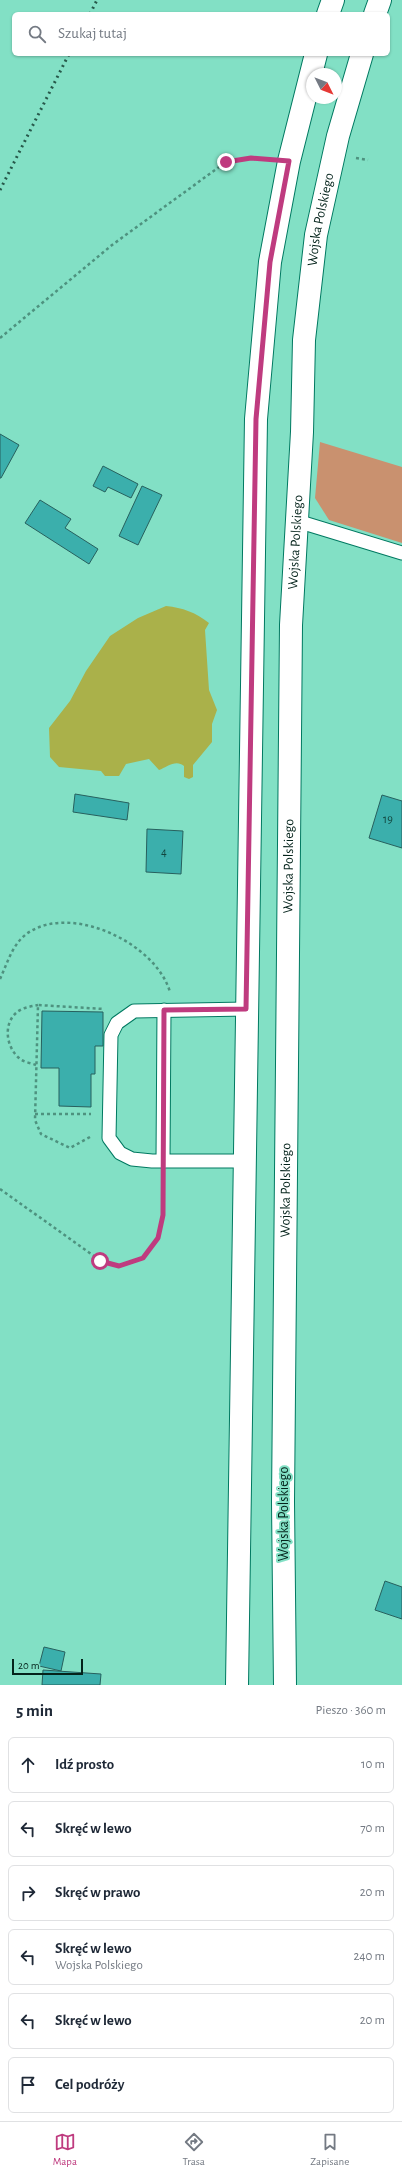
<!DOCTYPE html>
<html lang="pl">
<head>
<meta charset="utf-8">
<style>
	:root { --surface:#fff; --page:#f6f6f7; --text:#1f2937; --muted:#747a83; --line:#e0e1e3; --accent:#bf3b7f }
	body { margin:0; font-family:"Alegreya Sans",sans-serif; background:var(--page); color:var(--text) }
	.compass { position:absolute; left:306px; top:68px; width:36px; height:36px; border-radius:50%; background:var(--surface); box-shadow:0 1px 3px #0004; rotate:132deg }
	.scale { position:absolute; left:12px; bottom:10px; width:71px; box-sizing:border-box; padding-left:4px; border:2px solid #04231b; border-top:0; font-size:11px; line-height:14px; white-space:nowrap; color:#04231b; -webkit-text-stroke:3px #82e0c5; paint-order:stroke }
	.stop { position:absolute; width:12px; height:12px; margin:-9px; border:3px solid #bf3b7f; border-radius:50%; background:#fff }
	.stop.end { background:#bf3b7f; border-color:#fff; box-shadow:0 1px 4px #0008 }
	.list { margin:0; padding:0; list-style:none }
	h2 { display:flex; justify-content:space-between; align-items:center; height:52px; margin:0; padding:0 16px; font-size:17px }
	h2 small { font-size:13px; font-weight:400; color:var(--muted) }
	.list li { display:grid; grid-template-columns:26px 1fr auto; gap:12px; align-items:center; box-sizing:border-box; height:56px; margin:0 8px 8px; padding:0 8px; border:1px solid var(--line); border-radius:6px }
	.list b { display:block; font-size:15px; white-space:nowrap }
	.list p { margin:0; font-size:13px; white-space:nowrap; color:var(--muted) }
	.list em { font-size:13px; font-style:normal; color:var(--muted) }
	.icon { flex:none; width:22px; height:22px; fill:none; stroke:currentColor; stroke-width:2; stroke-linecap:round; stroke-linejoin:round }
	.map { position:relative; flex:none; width:402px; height:1685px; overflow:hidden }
	.search { position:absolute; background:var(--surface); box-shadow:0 1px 3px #0004; left:12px; right:12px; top:12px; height:44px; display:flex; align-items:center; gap:10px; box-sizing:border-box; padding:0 14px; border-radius:6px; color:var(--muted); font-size:15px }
	.sheet { height:436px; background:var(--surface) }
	nav { display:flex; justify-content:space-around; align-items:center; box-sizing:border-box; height:56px; border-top:1px solid var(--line); background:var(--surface); font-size:11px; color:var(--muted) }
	nav a { display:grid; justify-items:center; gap:2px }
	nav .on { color:var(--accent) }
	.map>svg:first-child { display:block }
	.green { fill:#c9916f }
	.water { fill:#aab14a }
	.building { fill:#3bafac; stroke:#27605e }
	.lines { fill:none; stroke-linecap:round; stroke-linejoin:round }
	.service-casing { stroke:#007961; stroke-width:15 }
	.minor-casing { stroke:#007961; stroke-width:24 }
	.secondary-casing { stroke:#007961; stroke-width:24 }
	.path { stroke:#4e927f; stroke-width:2.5; stroke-dasharray:3 3; stroke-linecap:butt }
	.service { stroke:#fff; stroke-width:13 }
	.minor { stroke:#fff; stroke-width:22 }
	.secondary { stroke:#fff; stroke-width:22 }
	.rail { stroke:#27584a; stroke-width:3; stroke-dasharray:2 4; stroke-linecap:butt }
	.route { stroke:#bf3b7f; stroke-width:5 }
	.labels { text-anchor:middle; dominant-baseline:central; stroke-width:4; stroke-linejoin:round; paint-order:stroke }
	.number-label { font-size:12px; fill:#12463f }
	.street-label { font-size:14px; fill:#04231b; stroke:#82e0c5 }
</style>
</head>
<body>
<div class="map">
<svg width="402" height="1685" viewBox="0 0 402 1685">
	<rect width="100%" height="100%" fill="#82e0c5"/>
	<path class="green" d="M320,442L402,467V543L329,520L315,498Z"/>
	<path class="water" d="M166,606C183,608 195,612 209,623L205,630L209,690L217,710L212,724V742L193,765V777L189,779L184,777V766C176,759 167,767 159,770L149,759L126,764L119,776H105L101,771L59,767L50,757L49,728L70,701L86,671L110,636L138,618Z"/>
	<g class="building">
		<path d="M0,434L19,445L1,478H0Z"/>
		<path d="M103,466L138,484L131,498L108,487L105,492L93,486Z"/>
		<path d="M142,486L162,495L138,545L119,536Z"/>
		<path d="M40,500L71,519L65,528L98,549L89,564L25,523Z"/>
		<path d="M75,794L129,803L127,820L73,812Z"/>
		<path d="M382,795L402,801V848L369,838Z"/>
		<path d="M147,829L183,831L181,874L146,872Z"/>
		<path d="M42,1011L103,1012V1046H95V1074H91V1107L59,1106V1068H41Z"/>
		<path d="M385,1581L402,1587V1619L375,1610Z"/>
		<path d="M44,1647L65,1652L61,1671L39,1666Z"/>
		<path d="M43,1670L101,1674L100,1685H42Z"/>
	</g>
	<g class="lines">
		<defs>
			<g id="service">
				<path d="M297,521L402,553"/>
				<path d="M163,1161L164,1010"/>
				<path d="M244,1161H152L132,1159L120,1153L109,1138L111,1035L117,1023L134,1011L247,1009"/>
			</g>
			<g id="minor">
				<path d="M375,14L380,0"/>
				<path id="s1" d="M285,1685L283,1502L291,625L302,432L304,340L316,235L338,136L362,54"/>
			</g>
			<g id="secondary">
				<path d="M328,14L333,0"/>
				<path d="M237,1685L256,419L270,262L289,161L316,54"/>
			</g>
		</defs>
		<use href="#service" class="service-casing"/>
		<use href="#minor" class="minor-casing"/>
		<use href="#secondary" class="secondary-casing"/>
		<g class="path">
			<path d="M356,158L368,160"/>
			<path d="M0,338L112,245L226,162L251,158L267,159"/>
			<path d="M0,979C8,962 13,941 31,931C75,905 156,944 170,992"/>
			<path d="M36,1065C31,1063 23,1062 19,1058C4,1045 3,1018 22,1009C27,1007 33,1006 38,1005"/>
			<path d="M35,1114H91"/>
			<path d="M90,1137L70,1148L41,1134L35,1120L38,1005L104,1009"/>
			<path d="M0,1189L101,1261L119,1266L143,1258L158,1238L163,1215V1180"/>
		</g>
		<use href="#service" class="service"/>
		<use href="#minor" class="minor"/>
		<use href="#secondary" class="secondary"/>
		<g class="rail">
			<path d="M90,14L97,0"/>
			<path d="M0,190L69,54"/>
		</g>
	</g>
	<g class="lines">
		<path class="route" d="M100,1261L119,1266L143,1258L158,1238L163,1215L164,1010L246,1009L256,419L270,262L289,161L251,158L226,162"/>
	</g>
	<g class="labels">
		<g class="number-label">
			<text x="388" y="819">19</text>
			<text x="164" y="852">4</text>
		</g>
		<g class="street-label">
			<text stroke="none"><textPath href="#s1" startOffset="1467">Wojska Polskiego</textPath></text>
			<text stroke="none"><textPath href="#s1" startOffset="1143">Wojska Polskiego</textPath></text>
			<text stroke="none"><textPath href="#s1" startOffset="819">Wojska Polskiego</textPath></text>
			<text stroke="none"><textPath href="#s1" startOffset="495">Wojska Polskiego</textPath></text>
			<text transform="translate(284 1514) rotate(-90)">Wojska Polskiego</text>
		</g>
	</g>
</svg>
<svg class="compass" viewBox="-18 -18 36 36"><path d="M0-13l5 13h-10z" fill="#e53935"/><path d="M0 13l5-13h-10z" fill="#747a83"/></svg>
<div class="scale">20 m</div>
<div class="stop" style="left:100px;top:1261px"></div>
<div class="stop end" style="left:226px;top:162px"></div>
<div class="search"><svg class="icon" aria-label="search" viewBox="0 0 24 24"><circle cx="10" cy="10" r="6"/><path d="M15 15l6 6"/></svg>Szukaj tutaj</div>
</div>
<section class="sheet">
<h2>5 min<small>Pieszo · 360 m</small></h2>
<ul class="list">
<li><svg class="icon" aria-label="ahead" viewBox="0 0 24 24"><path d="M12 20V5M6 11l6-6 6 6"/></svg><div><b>Idź prosto</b></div><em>10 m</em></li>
<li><svg class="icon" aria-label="left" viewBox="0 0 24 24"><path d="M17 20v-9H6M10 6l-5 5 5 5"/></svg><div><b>Skręć w lewo</b></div><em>70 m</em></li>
<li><svg class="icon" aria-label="right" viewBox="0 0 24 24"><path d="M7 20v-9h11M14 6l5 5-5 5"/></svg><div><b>Skręć w prawo</b></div><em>20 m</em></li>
<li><svg class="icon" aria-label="left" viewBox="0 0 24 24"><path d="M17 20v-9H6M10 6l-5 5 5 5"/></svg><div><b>Skręć w lewo</b><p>Wojska Polskiego</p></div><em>240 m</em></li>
<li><svg class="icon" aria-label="left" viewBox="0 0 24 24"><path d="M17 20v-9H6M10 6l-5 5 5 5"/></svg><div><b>Skręć w lewo</b></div><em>20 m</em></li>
<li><svg class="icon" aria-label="arrive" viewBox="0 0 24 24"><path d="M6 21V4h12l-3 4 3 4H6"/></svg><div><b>Cel podróży</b></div></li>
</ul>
</section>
<nav>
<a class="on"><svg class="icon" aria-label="map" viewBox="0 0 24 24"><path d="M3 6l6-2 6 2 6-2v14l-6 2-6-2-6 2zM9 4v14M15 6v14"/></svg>Mapa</a>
<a><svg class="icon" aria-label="directions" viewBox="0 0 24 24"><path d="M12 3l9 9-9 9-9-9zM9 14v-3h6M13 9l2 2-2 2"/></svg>Trasa</a>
<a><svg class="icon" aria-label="saved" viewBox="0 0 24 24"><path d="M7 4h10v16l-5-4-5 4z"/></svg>Zapisane</a>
</nav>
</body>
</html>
